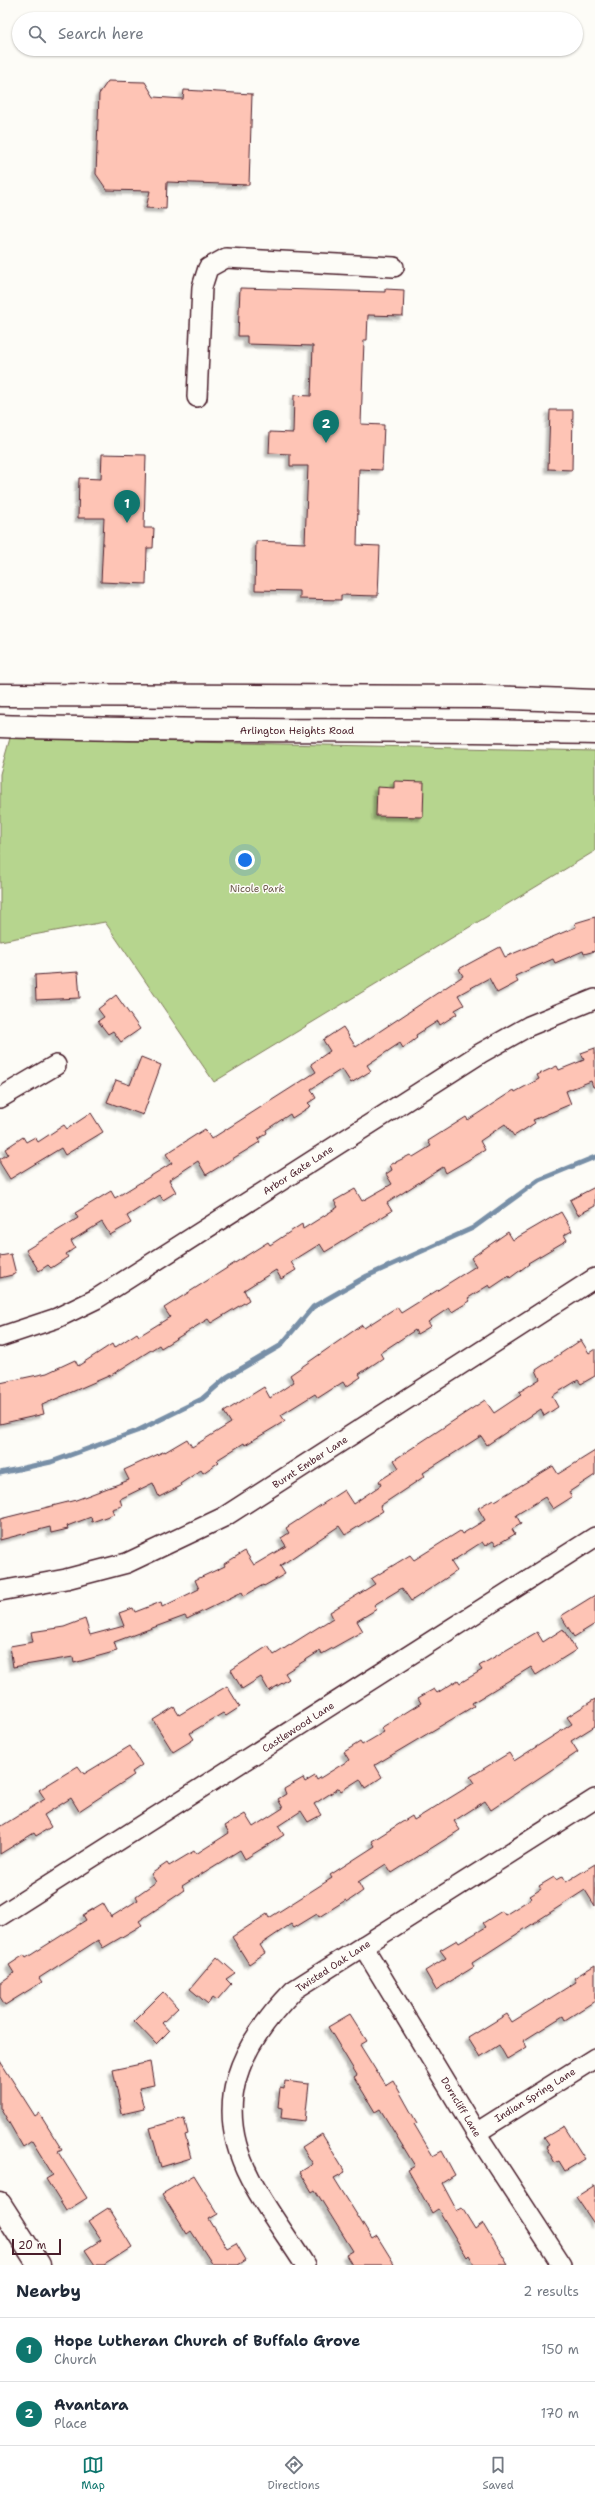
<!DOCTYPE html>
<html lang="en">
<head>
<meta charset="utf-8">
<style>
	:root { --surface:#fff; --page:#f2f2f3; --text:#1f2937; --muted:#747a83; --line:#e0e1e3; --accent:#0f766e }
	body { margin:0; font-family:"Shantell Sans",sans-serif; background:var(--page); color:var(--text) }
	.scale { position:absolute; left:12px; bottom:10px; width:49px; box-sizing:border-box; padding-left:4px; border:2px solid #4a1f2b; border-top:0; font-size:11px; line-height:14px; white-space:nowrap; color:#4a1f2b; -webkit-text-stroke:3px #fdfcf7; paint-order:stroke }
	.you { position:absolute; left:245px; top:860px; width:14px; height:14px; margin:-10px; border:3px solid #fff; border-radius:50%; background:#1a73e8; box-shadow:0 0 0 6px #1a73e833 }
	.badge { display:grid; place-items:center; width:26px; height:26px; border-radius:50%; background:var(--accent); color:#fff; font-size:13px; font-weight:700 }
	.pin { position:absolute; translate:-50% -33px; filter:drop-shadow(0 1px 2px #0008) }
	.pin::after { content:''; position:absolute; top:21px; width:14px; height:12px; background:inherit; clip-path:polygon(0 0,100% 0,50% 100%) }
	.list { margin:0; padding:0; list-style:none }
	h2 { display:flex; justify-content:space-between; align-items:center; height:52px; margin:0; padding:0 16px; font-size:17px }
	h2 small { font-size:13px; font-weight:400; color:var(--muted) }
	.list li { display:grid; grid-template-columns:26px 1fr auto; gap:12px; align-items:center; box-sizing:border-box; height:64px; padding:0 16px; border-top:1px solid var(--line) }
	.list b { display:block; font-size:15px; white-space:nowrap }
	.list p { margin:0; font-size:13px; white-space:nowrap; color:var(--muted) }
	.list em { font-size:13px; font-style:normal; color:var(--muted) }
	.icon { flex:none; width:22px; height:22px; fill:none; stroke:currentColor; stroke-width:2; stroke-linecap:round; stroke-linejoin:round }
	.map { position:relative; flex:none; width:595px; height:2265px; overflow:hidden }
	.search { position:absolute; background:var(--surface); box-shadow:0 1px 3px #0004; left:12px; right:12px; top:12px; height:44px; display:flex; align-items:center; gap:10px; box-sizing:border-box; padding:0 14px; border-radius:22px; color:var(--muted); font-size:15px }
	.sheet { height:180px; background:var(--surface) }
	nav { display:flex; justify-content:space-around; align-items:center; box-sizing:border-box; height:56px; border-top:1px solid var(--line); background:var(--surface); font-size:11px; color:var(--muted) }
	nav a { display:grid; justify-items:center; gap:2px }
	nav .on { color:var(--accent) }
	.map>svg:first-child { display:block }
	.green { fill:#b6d58e; stroke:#807a5c }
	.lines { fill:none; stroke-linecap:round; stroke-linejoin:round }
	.stream { stroke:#788fa7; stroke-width:5 }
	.building { fill:#fec4b5; stroke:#4a1f2b; filter:url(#shadow) }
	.minor-casing { stroke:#4a1f2b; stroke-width:22 }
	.tertiary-casing { stroke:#4a1f2b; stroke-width:25 }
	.secondary-casing { stroke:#4a1f2b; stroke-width:25 }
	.minor { stroke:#fdfcf7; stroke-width:19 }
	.tertiary { stroke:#fdfcf7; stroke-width:22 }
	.secondary { stroke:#fdfcf7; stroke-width:22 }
	.labels { text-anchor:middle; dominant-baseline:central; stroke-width:3; stroke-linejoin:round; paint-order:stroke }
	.street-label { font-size:10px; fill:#4a1f2b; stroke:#fdfcf7 }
	.park-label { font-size:10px; fill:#6a5649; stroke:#fdfcf7 }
</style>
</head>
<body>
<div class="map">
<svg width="595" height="2265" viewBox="0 0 595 2265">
	<defs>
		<filter id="shadow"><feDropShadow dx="-3.5" dy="3.5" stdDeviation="1" flood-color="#0004"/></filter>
	</defs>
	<rect width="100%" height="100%" fill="#fdfcf7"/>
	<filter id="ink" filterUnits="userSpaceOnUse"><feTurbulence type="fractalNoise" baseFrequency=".025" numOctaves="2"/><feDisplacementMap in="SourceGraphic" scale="8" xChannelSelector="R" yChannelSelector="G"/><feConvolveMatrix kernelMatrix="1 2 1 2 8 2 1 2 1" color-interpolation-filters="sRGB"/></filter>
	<g filter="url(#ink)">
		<path class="green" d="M10,738L595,751V851L214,1082L105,922L0,941V774Z"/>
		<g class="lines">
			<path class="stream" d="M0,1473L51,1462L137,1431L202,1399L227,1377L280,1346L313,1307L367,1276L473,1228L539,1180L595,1157"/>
		</g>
		<g class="building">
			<path d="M108,81L145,82L154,97L183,99L184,90L252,94L249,185L167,182L166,209L146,208L150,191L107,190L96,174L99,94Z"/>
			<path d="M240,288L385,292V289L404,290L403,316L368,315L367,340H364L361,424L384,425L382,470L359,469L357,545L380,546L378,596L341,595V600L300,599V591L255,590L256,541L305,543L308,466H290V454L269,453L270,432L293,433L294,395L311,396L313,346L247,344V336H238Z"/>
			<path d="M550,410H573L572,470L548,469Z"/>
			<path d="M102,454L146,455L144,528H154L153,548H147L146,584L101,582L104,518H78L79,478L101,479Z"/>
			<path d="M394,781L424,782L423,817L376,816L377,787L394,788Z"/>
			<path d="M595,917V951L584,954L583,951L555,963L553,959L515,976L518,982L497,993L489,978L458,995L464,1005L455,1010L457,1014L440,1025L438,1021L416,1035L417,1038L403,1048L400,1043L367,1065L371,1071L351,1083L342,1069L311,1089L316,1098L308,1103L311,1106L292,1118L290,1114L266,1130L267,1133L258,1139L260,1142L206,1175L198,1161L169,1180L176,1192L163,1200L160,1195L127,1216L131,1223L110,1235L102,1222L71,1241L75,1248L66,1254L68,1257L51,1268L48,1265L39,1271L26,1250L78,1218L75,1213L111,1191L115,1198L172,1163L166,1154L205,1129L211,1139L316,1072L311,1064L330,1051L323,1040L343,1027L356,1047L463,976L459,969L500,947L505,957L576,927L575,923Z"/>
			<path d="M78,972L80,998L36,1000L35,975Z"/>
			<path d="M116,995L140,1029L121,1042L113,1031L108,1034L98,1021L104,1017L98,1009Z"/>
			<path d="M595,1048V1087H593L591,1081L566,1091L571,1104L533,1120L535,1123L514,1136L505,1124L480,1141L485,1150L446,1173L443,1167L387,1203L392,1211L325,1252L320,1244L291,1262L296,1270L281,1279L276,1270L244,1290L249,1300L211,1323L208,1319L161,1348L159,1345L113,1374L42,1405L44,1414L0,1424V1383L47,1373L75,1360L78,1366L112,1344L114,1348L137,1333L139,1336L170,1317L164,1308L268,1242L270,1245L302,1224L303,1229L338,1207L334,1201L355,1189L362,1201L392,1184L386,1174L392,1170L390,1165L410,1155L413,1157L431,1146L428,1141L466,1117L468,1120L514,1090L515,1092L539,1079L537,1075L557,1066L559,1070L584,1060L581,1053Z"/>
			<path d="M141,1057L161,1065L143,1115L107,1102L116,1080L130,1085Z"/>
			<path d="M91,1113L103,1132L65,1155L61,1148L10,1179L0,1163V1159L8,1154L5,1149L23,1137L26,1142L35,1137L38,1142L64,1125L67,1129Z"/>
			<path d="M595,1187V1206L578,1215L570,1200Z"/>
			<path d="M561,1212L572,1231L564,1235L567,1240L528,1263L529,1264L510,1278L509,1276L491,1288L489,1285L468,1298L470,1301L452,1312L449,1308L428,1322L431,1326L417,1334L415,1330L380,1353L383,1358L359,1374L361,1377L346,1387L343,1382L318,1398L315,1394L281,1415L285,1421L245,1445L244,1443L217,1460L219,1462L203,1473L201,1470L180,1484L181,1486L159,1497L153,1483L120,1499L122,1506L112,1509L114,1514L92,1522L91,1517L67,1526L68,1529L51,1533L50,1527L0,1540V1519L76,1500L129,1480L124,1470L165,1451V1452L187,1439L192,1447L231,1423L224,1412L264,1387L270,1398L294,1382L290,1375L362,1325L364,1328L397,1307L401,1313L476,1266L471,1258L508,1232L513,1240Z"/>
			<path d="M11,1254L16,1274L0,1278V1256Z"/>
			<path d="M581,1340L589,1353L595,1349V1376L581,1384L578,1380L552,1396L558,1407L544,1416L541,1409L487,1445L481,1436L423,1473L425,1476L380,1506L383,1511L345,1535L339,1526L280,1566L285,1574L264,1586L263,1585L244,1596L242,1592L187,1619L185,1616L114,1642L117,1651L74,1663L73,1657L13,1667L10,1646L33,1642L31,1632L64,1627L85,1619L90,1635L124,1626L119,1613L133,1608L135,1612L161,1602L162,1607L199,1589L195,1580L225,1566L224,1564L245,1551L254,1565L286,1546L281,1538L289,1533L286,1528L344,1490L353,1504L381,1485L379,1481L399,1468L394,1460L485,1400L494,1413L521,1395L519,1392L540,1379L536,1370Z"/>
			<path d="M595,1451V1475L569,1492L572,1497L553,1509L545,1497L516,1515L521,1524L512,1529L515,1534L496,1545L493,1541L485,1546L482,1542L451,1562L457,1571L411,1601L402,1588L374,1605L377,1609L357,1621L363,1631L322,1654L320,1651L285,1673L289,1679L269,1691L261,1677L242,1689L231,1670L268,1646L274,1655L333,1618L330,1612L375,1584L371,1579L410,1555L414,1560L460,1531L462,1534L485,1520L478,1508L493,1499L495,1501L553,1466L558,1474Z"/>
			<path d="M595,1595V1624L574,1637L561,1616Z"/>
			<path d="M563,1629L576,1650L536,1675L531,1667L472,1703L474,1706L375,1765L382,1777L365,1788L360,1779L341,1791L339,1788L314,1804L321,1815L308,1822L301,1811L278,1826L284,1835L245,1859L240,1850L182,1886L185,1890L139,1921L142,1925L103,1948L98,1940L39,1978L42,1982L5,2005L0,1997V1983L14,1973L9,1965L24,1955L26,1958L86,1920L83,1915L103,1903L111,1917L138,1900L136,1896L156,1882L151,1874L167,1863L169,1866L194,1851L196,1854L229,1833L225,1826L245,1814L253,1827L283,1808L278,1799L286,1794L284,1789L303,1778L305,1782L315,1776L317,1780L349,1760L344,1752L360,1742L362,1745L384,1732L381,1728L421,1703L418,1698L434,1689L437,1693L458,1680L460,1683L482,1670L479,1666L537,1632L543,1642Z"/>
			<path d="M227,1686L240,1707L226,1716L223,1713L190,1733L194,1739L173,1752L153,1720L174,1707L179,1715Z"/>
			<path d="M595,1699V1726L571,1741L578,1752L491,1810L485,1801L454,1821L460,1830L392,1873L386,1864L358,1882L363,1891L347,1902L346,1900L319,1917L317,1914L294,1928L291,1924L260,1945L265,1953L249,1964L232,1937L267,1914L269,1918L332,1878L330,1875L375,1846L372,1841L412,1816L414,1820L474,1783L470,1777L509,1753L514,1761L572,1724L567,1717Z"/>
			<path d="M130,1746L142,1765L132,1772L134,1775L79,1811L71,1798L44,1815L51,1827L36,1836L34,1833L0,1854V1827L45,1799L39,1790L78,1766L84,1774Z"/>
			<path d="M595,1864V1906L585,1890L472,1963L474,1967L436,1990L425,1971L446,1958L440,1950L457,1940L459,1943L486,1927L483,1923L502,1911L505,1915L532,1898L530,1896L541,1889L539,1886L554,1877L556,1880L563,1876L566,1882Z"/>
			<path d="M217,1957L235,1973L226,1979L231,1984L217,2000L213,1997L208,2004L190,1989Z"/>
			<path d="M595,1965V2001L565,2020L563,2016L523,2041L527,2047L507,2059L499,2045L480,2057L468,2038L507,2014L512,2022L576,1982L574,1978Z"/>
			<path d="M163,1992L178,2008L162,2023L169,2031L156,2044L134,2021Z"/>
			<path d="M350,2014L367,2041L360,2045L385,2085L393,2080L417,2123L414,2124L433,2156L442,2151L455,2175L442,2183L457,2211L462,2208L475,2229L483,2223L508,2265H475L469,2255L467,2257L438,2209L432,2213L408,2170L415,2166L380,2109L375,2112L354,2077L357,2075L328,2027Z"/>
			<path d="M0,2061L35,2116L39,2113L62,2150L58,2152L87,2198L66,2211L46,2179L53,2175L32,2141L23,2147L0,2107Z"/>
			<path d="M150,2062L154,2085L139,2088L144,2109L122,2114L113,2070Z"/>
			<path d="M285,2081L309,2084L305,2121L281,2118L282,2108L278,2107L280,2088L284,2089Z"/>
			<path d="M184,2118L188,2134L185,2135L191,2158L161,2167L150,2128Z"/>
			<path d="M564,2126L585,2159L565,2171L559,2161L555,2163L546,2147L549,2145L544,2138Z"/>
			<path d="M322,2134L345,2172L334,2178L372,2239L377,2236L395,2265H352L346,2255L353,2251L315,2190L312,2192L300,2172L313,2164L302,2147Z"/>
			<path d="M194,2175L218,2214L209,2219L227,2248L236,2243L246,2260L238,2265H213L191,2231L187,2234L162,2194Z"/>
			<path d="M595,2185V2225L576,2197Z"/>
			<path d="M108,2208L132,2247L104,2265H95L85,2250L101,2240L88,2221Z"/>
		</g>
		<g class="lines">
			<defs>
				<g id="minor">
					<path d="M197,397L202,287L208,268L226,258L394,267"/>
					<path d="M0,1098L56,1065"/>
					<path d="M0,1337L57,1318L96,1299L481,1053L529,1026L595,999"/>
					<path d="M0,1591L66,1579L127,1563L224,1517L595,1278"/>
					<path d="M0,1916L595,1537"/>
					<path d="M363,1946L476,2133L562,2265"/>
					<path d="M476,2133L595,2058"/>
					<path d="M305,2265C287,2236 265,2208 250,2178C211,2103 240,2045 294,1990L595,1799"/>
				</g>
				<path id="tertiary" d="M0,2204L39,2265"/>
				<g id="secondary">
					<path d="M0,695L486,697L595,701"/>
					<path d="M0,726C198,733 397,728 595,733"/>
				</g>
			</defs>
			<use href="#minor" class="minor-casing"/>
			<use href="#tertiary" class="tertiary-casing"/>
			<use href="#secondary" class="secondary-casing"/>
			<use href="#minor" class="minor"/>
			<use href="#tertiary" class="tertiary"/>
			<use href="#secondary" class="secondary"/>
		</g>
	</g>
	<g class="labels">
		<g class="street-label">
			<text x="297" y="730">Arlington Heights Road</text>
			<text transform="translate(298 1170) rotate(-33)">Arbor Gate Lane</text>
			<text transform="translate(310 1462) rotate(-33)">Burnt Ember Lane</text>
			<text transform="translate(298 1727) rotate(-33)">Castlewood Lane</text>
			<text transform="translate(333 1966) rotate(-33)">Twisted Oak Lane</text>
			<text transform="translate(535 2095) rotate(-32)">Indian Spring Lane</text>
			<text transform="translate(461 2107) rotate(59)">Dorncliff Lane</text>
		</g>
		<g class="park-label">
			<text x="257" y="888">Nicole Park</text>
		</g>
	</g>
</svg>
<div class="scale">20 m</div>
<div class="you"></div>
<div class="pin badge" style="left:127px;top:523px">1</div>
<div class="pin badge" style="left:326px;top:443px">2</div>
<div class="search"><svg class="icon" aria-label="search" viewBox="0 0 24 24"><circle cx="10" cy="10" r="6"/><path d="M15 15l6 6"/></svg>Search here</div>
</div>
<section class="sheet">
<h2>Nearby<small>2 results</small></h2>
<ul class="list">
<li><span class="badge">1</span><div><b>Hope Lutheran Church of Buffalo Grove</b><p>Church</p></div><em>150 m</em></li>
<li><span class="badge">2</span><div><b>Avantara</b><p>Place</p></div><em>170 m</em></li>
</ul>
</section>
<nav>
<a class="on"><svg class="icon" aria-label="map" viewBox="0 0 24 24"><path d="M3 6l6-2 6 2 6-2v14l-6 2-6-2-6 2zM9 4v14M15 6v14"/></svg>Map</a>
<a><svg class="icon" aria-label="directions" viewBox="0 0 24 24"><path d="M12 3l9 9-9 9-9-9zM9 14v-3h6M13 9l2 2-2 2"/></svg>Directions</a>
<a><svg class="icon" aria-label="saved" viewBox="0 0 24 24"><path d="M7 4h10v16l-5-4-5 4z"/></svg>Saved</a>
</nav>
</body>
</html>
